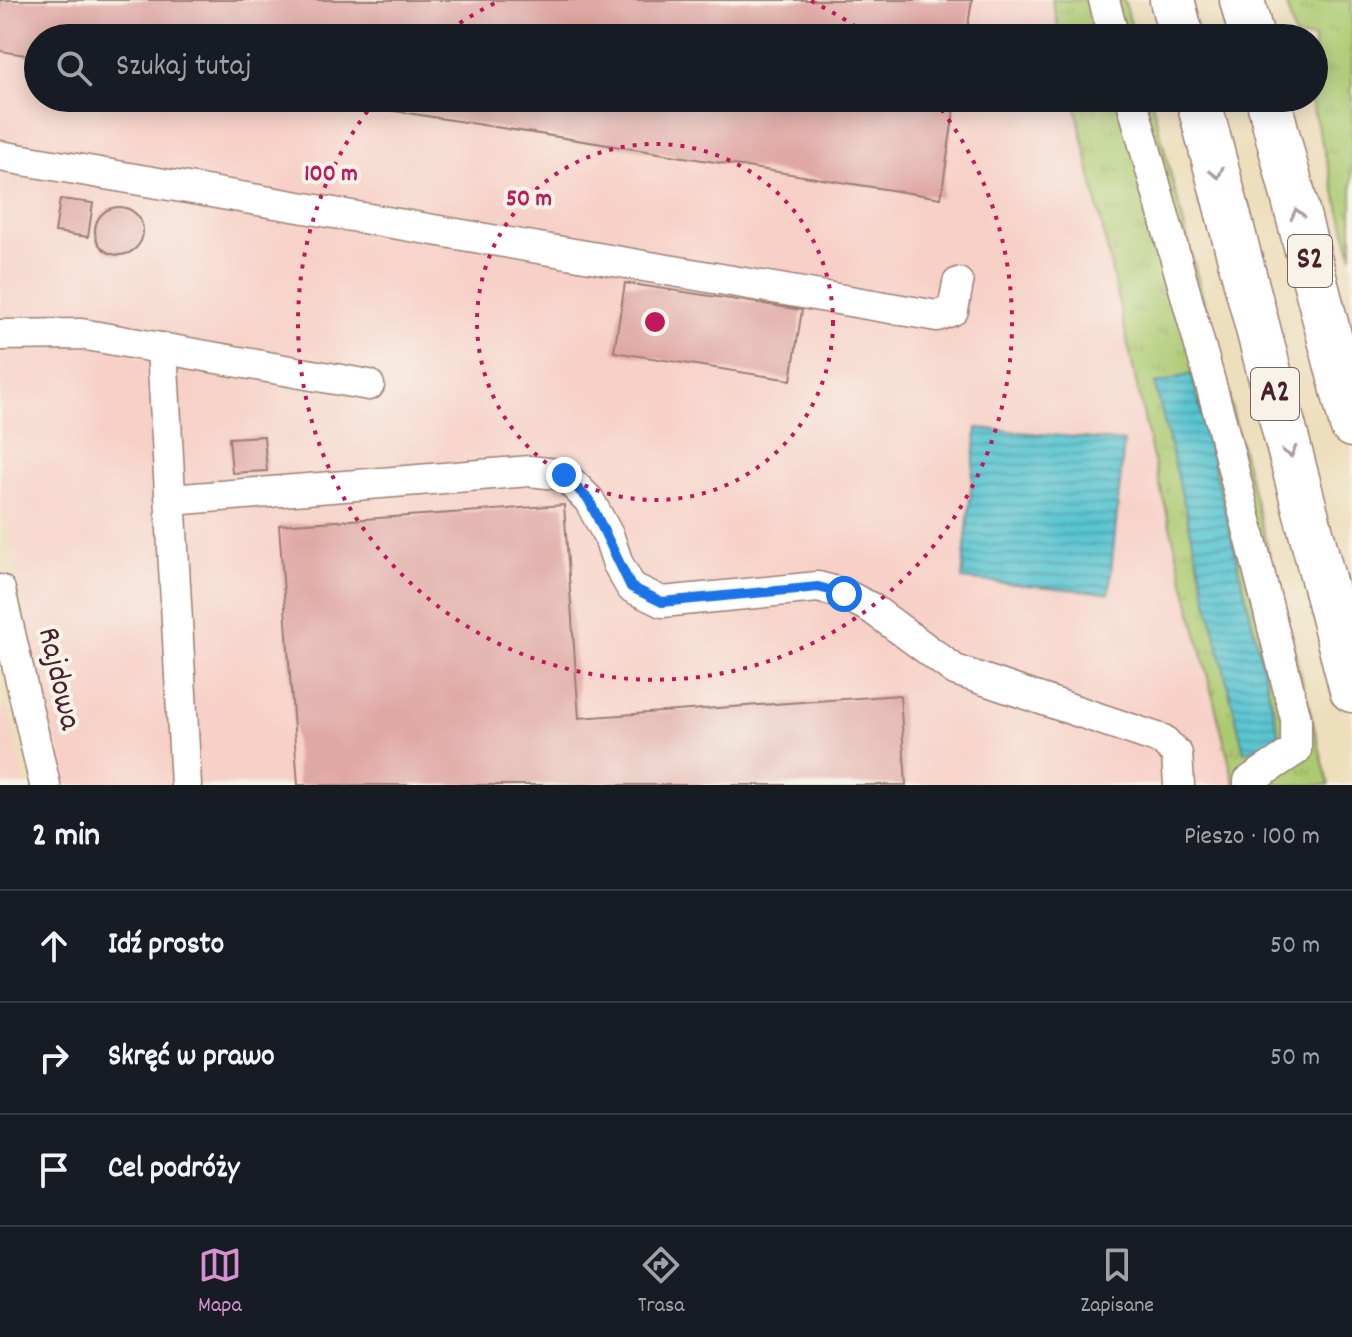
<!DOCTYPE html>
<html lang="pl">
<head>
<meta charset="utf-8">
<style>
	:root { --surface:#171b24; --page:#242831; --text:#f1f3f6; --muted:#9ea1a6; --line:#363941; --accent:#d690ce }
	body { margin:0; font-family:Dekko,sans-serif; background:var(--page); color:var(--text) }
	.stop { position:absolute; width:24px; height:24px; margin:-18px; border:6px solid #1a73e8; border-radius:50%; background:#fff }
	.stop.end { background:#1a73e8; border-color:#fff; box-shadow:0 2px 8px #0008 }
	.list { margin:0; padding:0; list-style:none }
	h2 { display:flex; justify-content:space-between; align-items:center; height:104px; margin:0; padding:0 32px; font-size:34px }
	h2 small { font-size:26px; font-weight:400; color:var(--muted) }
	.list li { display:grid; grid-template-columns:52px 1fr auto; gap:24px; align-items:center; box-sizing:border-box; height:112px; padding:0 32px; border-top:2px solid var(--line) }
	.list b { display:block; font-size:30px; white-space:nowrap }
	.list em { font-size:26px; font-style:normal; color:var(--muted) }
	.icon { flex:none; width:44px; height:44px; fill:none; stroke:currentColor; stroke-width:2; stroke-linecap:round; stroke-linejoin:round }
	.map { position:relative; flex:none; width:1352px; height:785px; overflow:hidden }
	.search { position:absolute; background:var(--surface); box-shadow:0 4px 20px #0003; left:24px; right:24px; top:24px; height:88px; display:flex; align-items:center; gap:20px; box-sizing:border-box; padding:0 28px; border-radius:44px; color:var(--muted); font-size:30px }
	.sheet { height:440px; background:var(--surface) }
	nav { display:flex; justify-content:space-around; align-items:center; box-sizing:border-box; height:112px; border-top:2px solid var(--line); background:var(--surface); font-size:22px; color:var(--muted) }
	nav a { display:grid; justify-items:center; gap:4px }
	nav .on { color:var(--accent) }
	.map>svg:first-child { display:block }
	.built { fill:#f7d1c8 }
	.grass { fill:url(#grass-tufts); stroke:#7b744e; stroke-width:2; fill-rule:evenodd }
	.water { fill:url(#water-rules); stroke:#52727e; stroke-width:2 }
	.building { fill:#e0a7a4 }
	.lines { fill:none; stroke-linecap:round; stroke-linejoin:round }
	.minor-casing { stroke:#9c7e74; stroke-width:33 }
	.highway-casing { stroke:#9c7e74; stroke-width:47 }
	.minor { stroke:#fff; stroke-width:30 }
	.highway { stroke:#fff; stroke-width:44 }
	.oneway { stroke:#ae9aa0 }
	.route { stroke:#1a73e8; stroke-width:10 }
	.ring { fill:none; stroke:#c2185b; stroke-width:4; stroke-dasharray:4 8 }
	.labels { text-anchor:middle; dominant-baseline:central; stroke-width:8; stroke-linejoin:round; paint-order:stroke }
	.shield { fill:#f7f3e8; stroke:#7e5f64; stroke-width:2 }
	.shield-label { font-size:30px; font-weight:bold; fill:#4a1f2b }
	.street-label { font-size:32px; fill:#4a1f2b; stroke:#f7f3e8 }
	.centre { fill:#c2185b; stroke:#f7f3e8; stroke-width:4 }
	.ring-label { font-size:24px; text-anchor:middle; font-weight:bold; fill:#c2185b; stroke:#f7f3e8; stroke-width:8; stroke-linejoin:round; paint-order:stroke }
</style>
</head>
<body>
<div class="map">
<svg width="1352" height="785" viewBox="0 0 1352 785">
	<defs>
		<pattern id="grass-tufts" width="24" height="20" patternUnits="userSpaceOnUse" patternTransform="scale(2)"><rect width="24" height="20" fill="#acca71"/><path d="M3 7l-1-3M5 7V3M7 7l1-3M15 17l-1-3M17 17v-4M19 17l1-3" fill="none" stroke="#96ad62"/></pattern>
		<pattern id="water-rules" width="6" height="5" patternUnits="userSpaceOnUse" patternTransform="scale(2)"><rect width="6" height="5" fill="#59c5d1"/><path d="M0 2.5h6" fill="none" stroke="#4c9faa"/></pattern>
	</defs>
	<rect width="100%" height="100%" fill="#f7f3e8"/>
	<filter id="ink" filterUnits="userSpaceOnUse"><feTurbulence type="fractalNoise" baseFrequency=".0125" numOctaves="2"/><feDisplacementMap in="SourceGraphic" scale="16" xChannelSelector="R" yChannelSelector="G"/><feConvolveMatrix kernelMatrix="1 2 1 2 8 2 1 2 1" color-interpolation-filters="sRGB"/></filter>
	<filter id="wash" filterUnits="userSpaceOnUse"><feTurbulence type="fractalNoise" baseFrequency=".006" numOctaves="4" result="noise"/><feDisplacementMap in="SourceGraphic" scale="32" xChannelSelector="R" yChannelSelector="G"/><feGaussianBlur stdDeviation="1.8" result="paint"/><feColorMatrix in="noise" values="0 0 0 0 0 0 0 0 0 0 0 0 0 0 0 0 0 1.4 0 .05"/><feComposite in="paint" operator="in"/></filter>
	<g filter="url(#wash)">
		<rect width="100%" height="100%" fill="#eddebc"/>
		<g class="built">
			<path d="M0,0H1052L1061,38H38V98H1074L1152,454L1235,785H65L0,498Z"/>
			<path d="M0,707H7L25,785H0Z"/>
		</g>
		<g class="grass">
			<path d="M1052,0H1124L1135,38H1061Z"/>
			<path d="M1285,0H1352V256L1310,98H1314V38H1295Z"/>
			<path d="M1074,98H1151L1329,785H1235L1152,454ZM1191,375H1192L1281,742L1155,384Z"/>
		</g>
		<g class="water">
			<path d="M1192,374L1281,742L1244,752L1155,384Z"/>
			<path d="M977,428L1124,442L1109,593L962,579Z"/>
		</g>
		<g id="blocks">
			<g class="building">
				<path d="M0,0H972L966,38H38V57L0,51Z"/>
				<path d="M313,98H956L941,198Z"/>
				<path d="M60,199L93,203L88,237L55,232Z"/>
				<circle cx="119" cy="231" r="24"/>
				<path d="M625,283L802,310L791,380L614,352Z"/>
				<path d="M264,436L267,471L232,473L229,438Z"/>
				<path d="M564,505L579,718L900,695L906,785H298L279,525Z"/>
			</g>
		</g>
	</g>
	<g filter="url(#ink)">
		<use href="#blocks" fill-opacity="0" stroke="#9c7e74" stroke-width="2"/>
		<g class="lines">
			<defs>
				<g id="minor">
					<path d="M1104,0L1114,38"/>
					<path d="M1131,98L1221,421L1296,719V750L1249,781V785"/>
					<path d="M0,156L937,316L953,310L958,283"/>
					<path d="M0,335L81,334L369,385"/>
					<path d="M162,348L186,785"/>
					<path d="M171,500L530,471L564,475L589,500L609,537L618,564L631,587L662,602L818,587L844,594L871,608L955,670L1163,740L1177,754L1179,785"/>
					<path d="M0,590L45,785"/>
				</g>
				<g id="highway">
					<path d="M1172,0L1182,38"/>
					<path d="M1242,0L1252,38"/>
					<path d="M1198,98L1352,690"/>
					<path d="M1268,98L1352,425"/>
				</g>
			</defs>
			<use href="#minor" class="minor-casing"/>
			<use href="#highway" class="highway-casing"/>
			<use href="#minor" class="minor"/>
			<use href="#highway" class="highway"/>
		</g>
		<defs><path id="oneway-chevron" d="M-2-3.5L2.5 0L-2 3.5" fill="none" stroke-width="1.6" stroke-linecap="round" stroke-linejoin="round" transform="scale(2)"/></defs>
		<g class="oneway">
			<use href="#oneway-chevron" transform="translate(1217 173) rotate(75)"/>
			<use href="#oneway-chevron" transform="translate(1297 214) rotate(-104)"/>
			<use href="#oneway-chevron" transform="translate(1290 452) rotate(75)"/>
		</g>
	</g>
	<g class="lines" filter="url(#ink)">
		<path class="route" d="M564,475L589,500L631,587L662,602L818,587L844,594"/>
	</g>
	<g class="ring">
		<circle cx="655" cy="322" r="178"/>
		<path d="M440 37A357 357 0 0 1 499 1M811 1A357 357 0 0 1 870 37M934 100A357 357 0 1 1 376 100"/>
	</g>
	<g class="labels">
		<g class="shield">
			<rect x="1288" y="235" width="44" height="52" rx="6"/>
			<rect x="1251" y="368" width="48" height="52" rx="6"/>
		</g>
		<g class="shield-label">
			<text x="1310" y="261">S2</text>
			<text x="1275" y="394">A2</text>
		</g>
		<g class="street-label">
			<text transform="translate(57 679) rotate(77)">Rajdowa</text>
		</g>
	</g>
	<circle cx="655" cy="322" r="12" class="centre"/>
	<g class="ring-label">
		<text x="331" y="180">100 m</text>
		<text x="529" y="205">50 m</text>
	</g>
</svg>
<div class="stop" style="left:844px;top:594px"></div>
<div class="stop end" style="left:564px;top:475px"></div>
<div class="search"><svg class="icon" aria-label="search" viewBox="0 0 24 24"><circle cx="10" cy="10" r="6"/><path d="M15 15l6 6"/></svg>Szukaj tutaj</div>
</div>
<section class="sheet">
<h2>2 min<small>Pieszo · 100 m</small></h2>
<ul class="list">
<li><svg class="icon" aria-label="ahead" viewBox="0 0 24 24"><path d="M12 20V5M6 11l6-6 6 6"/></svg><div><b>Idź prosto</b></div><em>50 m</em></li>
<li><svg class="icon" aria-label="right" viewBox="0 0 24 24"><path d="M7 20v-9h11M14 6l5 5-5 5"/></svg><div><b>Skręć w prawo</b></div><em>50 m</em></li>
<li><svg class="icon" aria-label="arrive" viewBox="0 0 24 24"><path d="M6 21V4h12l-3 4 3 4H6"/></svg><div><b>Cel podróży</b></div></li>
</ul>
</section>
<nav>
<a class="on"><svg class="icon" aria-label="map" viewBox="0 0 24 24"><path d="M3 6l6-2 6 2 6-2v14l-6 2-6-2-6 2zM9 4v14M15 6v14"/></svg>Mapa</a>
<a><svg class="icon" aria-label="directions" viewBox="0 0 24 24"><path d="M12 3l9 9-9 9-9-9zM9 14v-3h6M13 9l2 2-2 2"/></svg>Trasa</a>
<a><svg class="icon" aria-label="saved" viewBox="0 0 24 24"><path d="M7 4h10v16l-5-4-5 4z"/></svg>Zapisane</a>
</nav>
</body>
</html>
